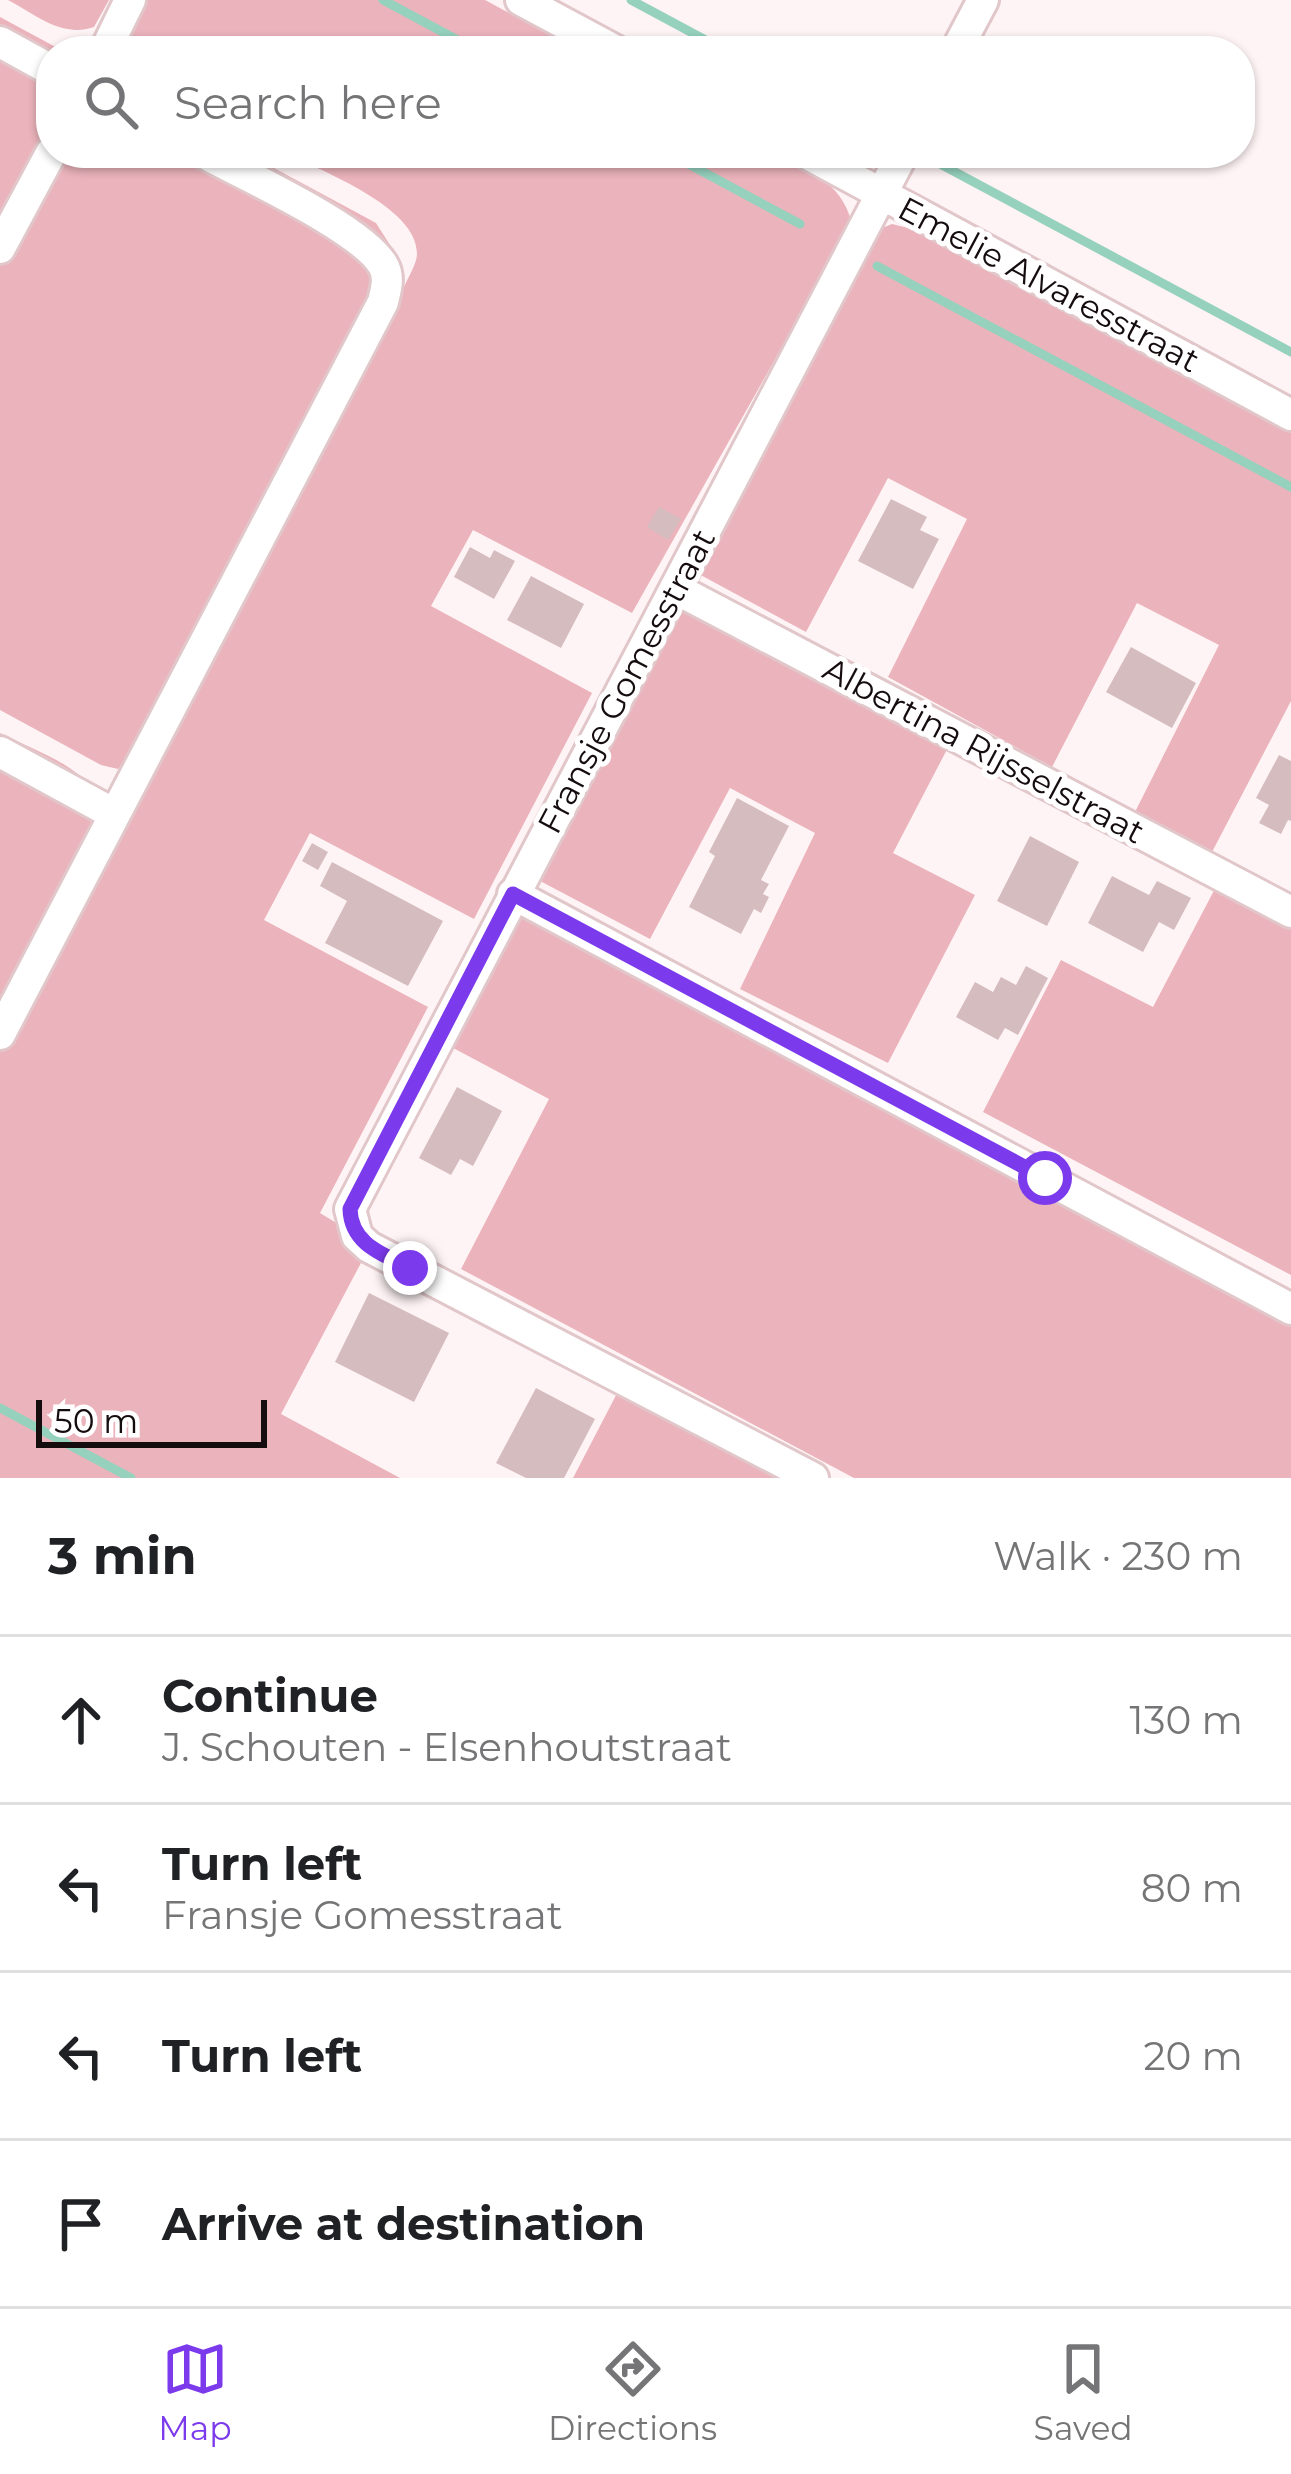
<!DOCTYPE html>
<html lang="en">
<head>
<meta charset="utf-8">
<style>
	:root { --surface:#fff; --page:#f6f6f6; --text:#202124; --muted:#757577; --line:#e0e0e0; --accent:#7c3aed }
	body { margin:0; font-family:Montserrat,sans-serif; background:var(--page); color:var(--text) }
	.scale { position:absolute; left:36px; bottom:30px; width:231px; box-sizing:border-box; padding-left:12px; border:6px solid #150c0e; border-top:0; font-size:33px; line-height:42px; white-space:nowrap; color:#150c0e; -webkit-text-stroke:9px #fff; paint-order:stroke }
	.stop { position:absolute; width:36px; height:36px; margin:-27px; border:9px solid #7c3aed; border-radius:50%; background:#fff }
	.stop.end { background:#7c3aed; border-color:#fff; box-shadow:0 3px 12px #0008 }
	.list { margin:0; padding:0; list-style:none }
	h2 { display:flex; justify-content:space-between; align-items:center; height:156px; margin:0; padding:0 48px; font-size:51px }
	h2 small { font-size:39px; font-weight:400; color:var(--muted) }
	.list li { display:grid; grid-template-columns:78px 1fr auto; gap:36px; align-items:center; box-sizing:border-box; height:168px; padding:0 48px; border-top:3px solid var(--line) }
	.list b { display:block; font-size:45px; white-space:nowrap }
	.list p { margin:0; font-size:39px; white-space:nowrap; color:var(--muted) }
	.list em { font-size:39px; font-style:normal; color:var(--muted) }
	.icon { flex:none; width:66px; height:66px; fill:none; stroke:currentColor; stroke-width:2; stroke-linecap:round; stroke-linejoin:round }
	.map { position:relative; flex:none; width:1291px; height:1478px; overflow:hidden }
	.search { position:absolute; background:var(--surface); box-shadow:0 3px 9px #0004; left:36px; right:36px; top:36px; height:132px; display:flex; align-items:center; gap:30px; box-sizing:border-box; padding:0 42px; border-radius:48px; color:var(--muted); font-size:45px }
	.sheet { height:828px; background:var(--surface) }
	nav { display:flex; justify-content:space-around; align-items:center; box-sizing:border-box; height:168px; border-top:3px solid var(--line); background:var(--surface); font-size:33px; color:var(--muted) }
	nav a { display:grid; justify-items:center; gap:6px }
	nav .on { color:var(--accent) }
	.map>svg:first-child { display:block }
	.green { fill:#ebb3bb }
	.lines { fill:none; stroke-linecap:round; stroke-linejoin:round }
	.stream { stroke:#96d1be; stroke-width:9 }
	.building { fill:#d5bcbf }
	.minor-casing { stroke:#e1c7ca; stroke-width:36 }
	.minor { stroke:#fff; stroke-width:30 }
	.route { stroke:#7c3aed; stroke-width:15 }
	.labels { text-anchor:middle; dominant-baseline:central; stroke-width:10; stroke-linejoin:round; paint-order:stroke }
	.street-label { font-size:33px; fill:#150c0e; stroke:#fff }
</style>
</head>
<body>
<div class="map">
<svg width="1291" height="1478" viewBox="0 0 1291 1478">
	<rect width="100%" height="100%" fill="#fff4f5"/>
	<g class="green">
		<path d="M8,0H109L94,27C62,38 36,15 8,0Z"/>
		<path d="M136,0H485L580,51H115Z"/>
		<path d="M0,17L63,51H51V124L0,218Z"/>
		<path d="M60,153H246L376,223L390,245V269L130,758L118,769L101,765L0,710V263Z"/>
		<path d="M287,153H772C809,173 840,179 852,223L632,613L473,530L431,606L592,693L474,919L310,833L264,920L428,1007L320,1213L371,1244L281,1414L400,1478H0V1050L403,289C407,279 417,264 417,254C418,207 322,172 287,153Z"/>
		<path d="M892,224L908,228L1291,433V701L1212,852L1135,812L1219,645L1137,603L1052,767L888,677L967,519L888,478L806,632L684,566L877,230Z"/>
		<path d="M675,587L954,736L893,853L975,895L888,1063L740,989L815,833L730,788L650,939L542,882L538,861Z"/>
		<path d="M0,733C34,751 97,769 100,811L0,1001Z"/>
		<path d="M1219,881L1291,918V1275L983,1112L1061,960L1153,1007Z"/>
		<path d="M519,902L1291,1305V1478H854L461,1269L549,1099L442,1042Z"/>
		<path d="M625,1378L812,1478H573Z"/>
	</g>
	<g class="lines">
		<g class="stream">
			<path d="M383,0L478,51"/>
			<path d="M631,0L726,51"/>
			<path d="M668,153L800,224"/>
			<path d="M942,165L1291,352"/>
			<path d="M877,266L1291,487"/>
			<path d="M0,1408L131,1478"/>
		</g>
	</g>
	<g class="building">
		<path d="M891,499L927,517L920,530L939,539L913,589L858,561Z"/>
		<path d="M659,507L681,519L668,540L647,527Z"/>
		<path d="M470,547L490,558L494,550L515,561L494,599L454,577Z"/>
		<path d="M531,576L584,604L561,648L507,620Z"/>
		<path d="M1131,647L1196,683L1172,728L1106,692Z"/>
		<path d="M1279,755L1291,761V821L1288,820L1281,834L1259,823L1269,805L1256,798Z"/>
		<path d="M737,798L789,826L761,880L769,884L763,894L769,897L761,913L754,909L741,934L689,907L715,856L709,852Z"/>
		<path d="M1030,836L1079,862L1047,926L997,901Z"/>
		<path d="M312,843L328,852L318,870L302,861Z"/>
		<path d="M332,862L443,921L408,986L325,943L347,901L320,886Z"/>
		<path d="M1112,876L1149,895L1157,881L1191,898L1174,930L1159,922L1143,952L1088,923Z"/>
		<path d="M1026,966L1048,978L1018,1035L1005,1028L998,1040L956,1017L975,982L993,992L1001,977L1016,985Z"/>
		<path d="M457,1087L502,1111L473,1166L460,1159L451,1175L419,1158Z"/>
		<path d="M369,1293L449,1333L414,1402L335,1362Z"/>
		<path d="M536,1388L595,1419L564,1478H526L496,1463Z"/>
	</g>
	<g class="lines">
		<defs>
			<g id="minor">
				<path d="M521,0L616,51"/>
				<path d="M0,42L51,70"/>
				<path d="M105,51L130,0"/>
				<path d="M956,51L983,0"/>
				<path d="M806,153L1291,415"/>
				<path d="M0,248L51,153"/>
				<path d="M676,589L1291,912"/>
				<path d="M0,752L114,814"/>
				<path d="M513,894L1291,1309"/>
				<path d="M0,1034L383,302C386,289 390,277 383,265C361,228 246,176 204,153"/>
				<path d="M813,1478L369,1247L357,1236L350,1209L903,153"/>
			</g>
		</defs>
		<use href="#minor" class="minor-casing"/>
		<use href="#minor" class="minor"/>
	</g>
	<g class="lines">
		<path class="route" d="M410,1268C382,1254 351,1244 350,1209L513,894L1045,1178"/>
	</g>
	<g class="labels">
		<g class="street-label">
			<text transform="translate(1049 284) rotate(28)">Emelie Alvaresstraat</text>
			<text transform="translate(626 681) rotate(-62)">Fransje Gomesstraat</text>
			<text transform="translate(984 750) rotate(28)">Albertina Rijsselstraat</text>
		</g>
	</g>
</svg>
<div class="scale">50 m</div>
<div class="stop" style="left:1045px;top:1178px"></div>
<div class="stop end" style="left:410px;top:1268px"></div>
<div class="search"><svg class="icon" aria-label="search" viewBox="0 0 24 24"><circle cx="10" cy="10" r="6"/><path d="M15 15l6 6"/></svg>Search here</div>
</div>
<section class="sheet">
<h2>3 min<small>Walk · 230 m</small></h2>
<ul class="list">
<li><svg class="icon" aria-label="ahead" viewBox="0 0 24 24"><path d="M12 20V5M6 11l6-6 6 6"/></svg><div><b>Continue</b><p>J. Schouten - Elsenhoutstraat</p></div><em>130 m</em></li>
<li><svg class="icon" aria-label="left" viewBox="0 0 24 24"><path d="M17 20v-9H6M10 6l-5 5 5 5"/></svg><div><b>Turn left</b><p>Fransje Gomesstraat</p></div><em>80 m</em></li>
<li><svg class="icon" aria-label="left" viewBox="0 0 24 24"><path d="M17 20v-9H6M10 6l-5 5 5 5"/></svg><div><b>Turn left</b></div><em>20 m</em></li>
<li><svg class="icon" aria-label="arrive" viewBox="0 0 24 24"><path d="M6 21V4h12l-3 4 3 4H6"/></svg><div><b>Arrive at destination</b></div></li>
</ul>
</section>
<nav>
<a class="on"><svg class="icon" aria-label="map" viewBox="0 0 24 24"><path d="M3 6l6-2 6 2 6-2v14l-6 2-6-2-6 2zM9 4v14M15 6v14"/></svg>Map</a>
<a><svg class="icon" aria-label="directions" viewBox="0 0 24 24"><path d="M12 3l9 9-9 9-9-9zM9 14v-3h6M13 9l2 2-2 2"/></svg>Directions</a>
<a><svg class="icon" aria-label="saved" viewBox="0 0 24 24"><path d="M7 4h10v16l-5-4-5 4z"/></svg>Saved</a>
</nav>
</body>
</html>
